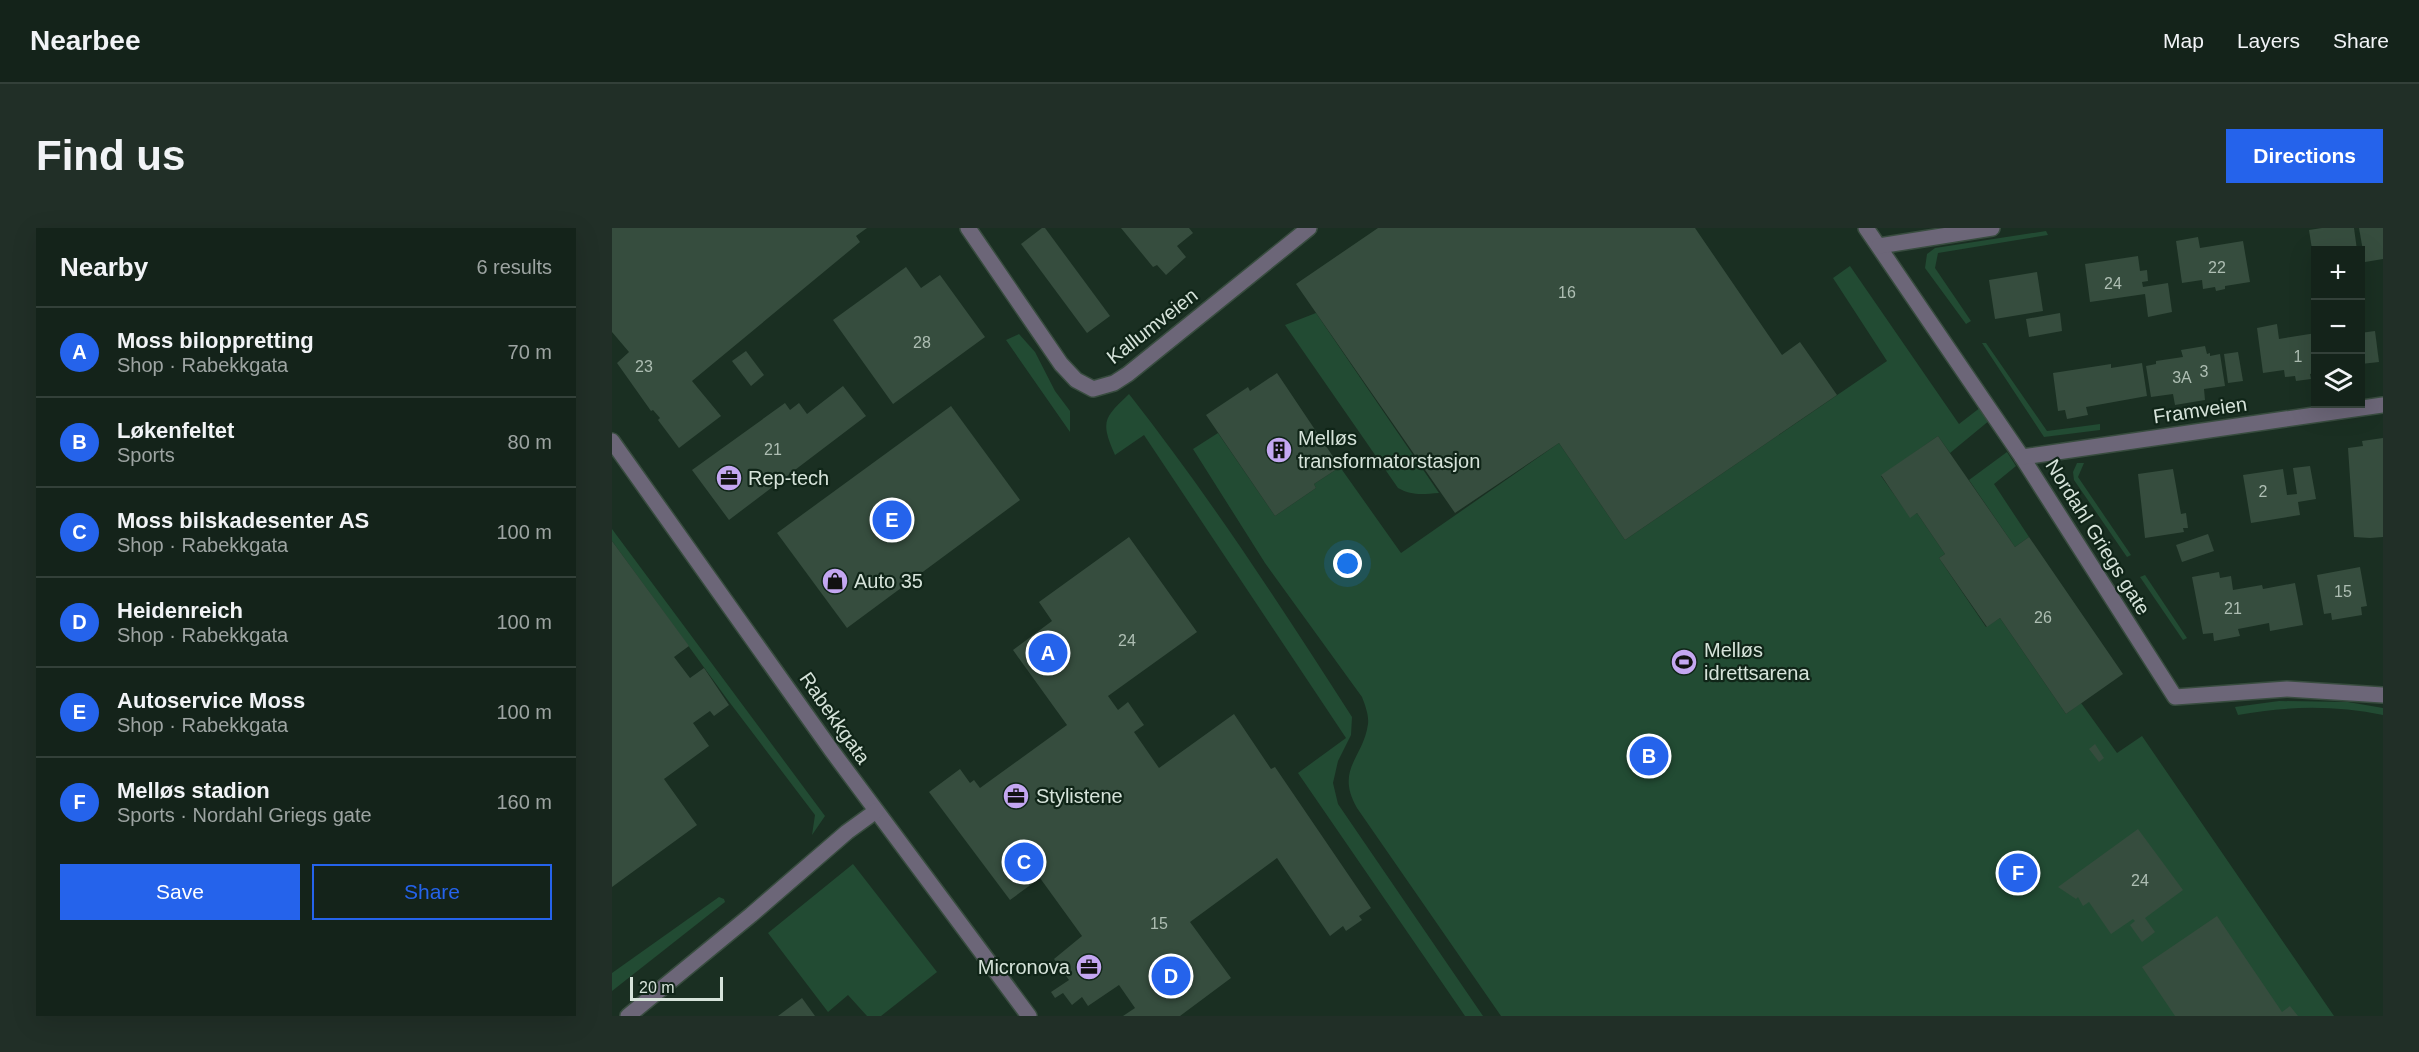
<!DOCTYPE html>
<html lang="en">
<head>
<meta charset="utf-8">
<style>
	:root { --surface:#14231a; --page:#212f27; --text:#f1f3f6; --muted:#9da4a2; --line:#334039; --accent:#2563eb }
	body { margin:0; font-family:Helvetica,sans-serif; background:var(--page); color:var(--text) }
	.controls { position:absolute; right:18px; top:18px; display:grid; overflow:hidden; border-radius:0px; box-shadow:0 6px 24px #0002 }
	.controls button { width:54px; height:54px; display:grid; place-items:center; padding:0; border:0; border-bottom:2px solid var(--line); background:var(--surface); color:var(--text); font:30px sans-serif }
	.scale { position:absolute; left:18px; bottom:15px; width:93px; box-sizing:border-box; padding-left:6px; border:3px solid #d6e3da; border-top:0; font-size:16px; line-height:21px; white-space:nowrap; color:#d6e3da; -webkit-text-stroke:4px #102518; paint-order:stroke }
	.you { position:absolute; left:736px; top:336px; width:21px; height:21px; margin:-15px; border:4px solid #fff; border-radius:50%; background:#1a73e8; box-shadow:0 0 0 9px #1a73e833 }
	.badge { display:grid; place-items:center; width:39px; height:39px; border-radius:50%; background:var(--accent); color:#fff; font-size:20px; font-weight:700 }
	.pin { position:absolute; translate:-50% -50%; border:3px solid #fff; box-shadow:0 2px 6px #0006 }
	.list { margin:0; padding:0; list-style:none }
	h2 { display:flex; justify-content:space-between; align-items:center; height:78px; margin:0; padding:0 24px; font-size:26px }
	h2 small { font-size:20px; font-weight:400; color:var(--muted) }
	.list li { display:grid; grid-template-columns:39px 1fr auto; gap:18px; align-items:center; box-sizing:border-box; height:90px; padding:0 24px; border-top:2px solid var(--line) }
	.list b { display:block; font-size:22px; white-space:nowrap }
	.list p { margin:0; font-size:20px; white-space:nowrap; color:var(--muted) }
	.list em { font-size:20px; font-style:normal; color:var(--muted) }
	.actions { display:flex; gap:12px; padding:18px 24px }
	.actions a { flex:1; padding:14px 0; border:2px solid var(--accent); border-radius:0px; text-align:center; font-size:21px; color:var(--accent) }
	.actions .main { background:var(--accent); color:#fff }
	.icon { flex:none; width:33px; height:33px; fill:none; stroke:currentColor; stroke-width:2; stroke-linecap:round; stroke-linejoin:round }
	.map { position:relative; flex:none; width:1771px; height:788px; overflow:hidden; border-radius:0px }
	header { display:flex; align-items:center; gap:36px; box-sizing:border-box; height:84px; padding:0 30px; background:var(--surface); border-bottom:2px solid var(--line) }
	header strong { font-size:28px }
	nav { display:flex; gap:33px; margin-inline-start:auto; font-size:21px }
	.intro { display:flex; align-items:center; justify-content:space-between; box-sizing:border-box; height:144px; padding:0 36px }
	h1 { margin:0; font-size:42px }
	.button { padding:15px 27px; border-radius:0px; background:var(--accent); color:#fff; font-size:21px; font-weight:700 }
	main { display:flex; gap:36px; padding:0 36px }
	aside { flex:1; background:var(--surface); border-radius:0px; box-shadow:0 6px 24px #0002 }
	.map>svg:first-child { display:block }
	.green { fill:#224b33 }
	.building { fill:#364d3e }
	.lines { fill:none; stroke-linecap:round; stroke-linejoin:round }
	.minor-casing { stroke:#384c3f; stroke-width:18 }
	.minor { stroke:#6c6678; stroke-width:15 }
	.labels { text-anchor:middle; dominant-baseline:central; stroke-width:4.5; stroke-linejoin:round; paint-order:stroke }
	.number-label { font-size:16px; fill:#aebeb3 }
	.street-label { font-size:20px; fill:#d6e3da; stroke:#102518 }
	.poi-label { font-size:20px; fill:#d6e3da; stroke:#102518; text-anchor:start }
</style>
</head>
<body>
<header>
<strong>Nearbee</strong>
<nav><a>Map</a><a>Layers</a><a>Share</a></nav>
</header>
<div class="intro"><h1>Find us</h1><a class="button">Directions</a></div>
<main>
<aside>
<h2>Nearby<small>6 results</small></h2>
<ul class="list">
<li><span class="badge">A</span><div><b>Moss biloppretting</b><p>Shop · Rabekkgata</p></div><em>70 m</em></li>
<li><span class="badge">B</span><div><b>Løkenfeltet</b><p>Sports</p></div><em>80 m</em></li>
<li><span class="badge">C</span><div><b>Moss bilskadesenter AS</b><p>Shop · Rabekkgata</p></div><em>100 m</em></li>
<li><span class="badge">D</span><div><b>Heidenreich</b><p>Shop · Rabekkgata</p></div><em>100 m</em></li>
<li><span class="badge">E</span><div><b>Autoservice Moss</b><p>Shop · Rabekkgata</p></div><em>100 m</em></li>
<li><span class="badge">F</span><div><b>Melløs stadion</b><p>Sports · Nordahl Griegs gate</p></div><em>160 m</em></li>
</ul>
<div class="actions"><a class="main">Save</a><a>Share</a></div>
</aside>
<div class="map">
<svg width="1771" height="788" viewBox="0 0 1771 788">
	<rect width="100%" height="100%" fill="#1a2f22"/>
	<g class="green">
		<path d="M1434,3L1436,7L1326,25L1323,40L1359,93L1354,96L1313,40L1315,26L1323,20Z"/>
		<path d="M1238,38L1347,196L1369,179L1378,192L1338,225L1326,208L1269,248L1298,289L1305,285L1333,326L1327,330L1374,399L1388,390L1454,486L1469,475L1505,525L1530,508L1722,788H889L745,580C723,541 751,531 756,496C757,487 753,477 750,469L653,335L581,221L606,205L663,288L704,260L702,256L728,239L789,325L947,215L1013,312L1275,133L1221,50Z"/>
		<path d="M704,85L827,265C811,266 800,268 786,260L673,97Z"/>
		<path d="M407,106L423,124L443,163L458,183V204L394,112Z"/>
		<path d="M1370,115H1374L1435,203L1488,196V202L1432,209Z"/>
		<path d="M517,166C598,269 670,380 740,489L739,507L726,533L721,555L726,576L871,788H853L686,545L734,510L532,207L503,227C488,193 492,190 517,166Z"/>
		<path d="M1395,224L1404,238L1382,256L1417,309L1403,319L1357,252Z"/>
		<path d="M1465,235H1472L1466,249L1519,327L1515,329L1462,252L1461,244Z"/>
		<path d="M0,301L213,588L200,607L203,587L115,471L0,313Z"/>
		<path d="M1533,347L1575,410L1571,412L1528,349Z"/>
		<path d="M1667,473L1736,474L1771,480V487C1723,477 1673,478 1626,487L1623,479Z"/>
		<path d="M241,636L325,744L269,788H255L236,767L216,784L156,705Z"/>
		<path d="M107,669L112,671L113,674L0,763V745Z"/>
	</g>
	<g class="building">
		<path d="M0,0H255L244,8L248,14L80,153L109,188L67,220L46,192L48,190L41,182L39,183L5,135L17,124L0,104Z"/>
		<path d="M430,0H433L498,88L475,105L409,16Z"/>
		<path d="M509,0H577L581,5L565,18L574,29L554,47L545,37L541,39Z"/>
		<path d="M766,0H1083L1170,127L1188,114L1225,167L1013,312L947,215L843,285L684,56Z"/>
		<path d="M1710,0H1742L1745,22H1704L1702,34L1697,2Z"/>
		<path d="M1747,0H1771V31L1753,34Z"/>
		<path d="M1586,9L1588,20L1631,13L1638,54L1613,58V61L1604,63L1603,59L1591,61L1590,52L1570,55L1564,13Z"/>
		<path d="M1526,28L1528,43L1535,42L1536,53L1530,54L1531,59L1556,55L1560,84L1536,89L1533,66L1478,74L1473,36Z"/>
		<path d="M294,39L309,60L328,47L373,109L281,176L221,92Z"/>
		<path d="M1425,44L1431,83L1383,91L1377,52Z"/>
		<path d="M1448,85L1450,103L1417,109L1414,91Z"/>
		<path d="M1665,96L1667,111L1704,105V145L1698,146L1699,151L1684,153L1683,148L1673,149L1672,142L1651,145L1645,100Z"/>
		<path d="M1763,103L1767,134L1749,136L1748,105Z"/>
		<path d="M1593,118L1595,126L1598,125V128L1608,126L1613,158L1592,161L1593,172L1563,177L1561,166L1539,169L1534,138L1544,136V133L1571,129L1569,122Z"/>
		<path d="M134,123L152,147L139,158L120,133Z"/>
		<path d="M1626,124L1631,153L1616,155L1612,126Z"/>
		<path d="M1530,135L1535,168L1474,179L1476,187L1455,191L1453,182L1446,183L1441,145L1499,136V140Z"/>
		<path d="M665,145L728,239L702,256L704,260L663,288L594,187L636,159L638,163Z"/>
		<path d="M231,158L254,188L117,292L80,242L173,175L178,182L187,175L195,186Z"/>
		<path d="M339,178L408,272L235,400L165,305Z"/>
		<path d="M1326,208L1403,319L1417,309L1511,446L1454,486L1388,390L1375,399L1327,330L1333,326L1305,285L1298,290L1269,247Z"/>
		<path d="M1771,210V309L1758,310L1742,309L1736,220L1751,218L1750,213Z"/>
		<path d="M1698,238L1704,271L1686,274L1688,287L1639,295L1631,247L1671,241L1675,267L1685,266L1681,240Z"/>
		<path d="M1561,241L1569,286L1574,285L1576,300H1571L1572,304L1533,310L1526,246Z"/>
		<path d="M1596,306L1602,323L1570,334L1564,317Z"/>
		<path d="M517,309L585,404L496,468L506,482L516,474L532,497L522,504L547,540L622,486L659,541L663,539L759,680L747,688L750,692L734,703L731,698L718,708L665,630L578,694L619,750L568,788H511L523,780L507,757L476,778L470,769L460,777L451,765L443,770L439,764L457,752L442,731L470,708L428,650L398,672L317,564L348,541L358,555L362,552L368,560L455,497L401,422L440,393L427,374Z"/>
		<path d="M0,313L77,418L62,429L78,450L92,440L117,477L102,488L98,483L81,495L97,518L52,551L85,597L0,659Z"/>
		<path d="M1748,339L1755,378L1749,379L1750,387L1720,392L1719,385L1712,386L1705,347Z"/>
		<path d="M1607,344L1608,350L1619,348L1621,362L1650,357L1651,361L1683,355L1691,397L1658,403L1657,395L1626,401L1628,408L1602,413L1601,405L1591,406L1580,349Z"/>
		<path d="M1483,516L1492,530L1487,534L1477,521Z"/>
		<path d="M1526,601L1571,662L1533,690L1543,704L1530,714L1518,697L1523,693L1521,691L1499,706L1477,674L1471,678L1466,669L1464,671L1446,659Z"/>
		<path d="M1605,688L1670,784L1678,778L1686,788H1563L1530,739Z"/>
		<path d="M190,770L203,788H166Z"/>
	</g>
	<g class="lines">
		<defs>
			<g id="minor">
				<path d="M356,0L449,136L464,152L481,161L502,155L516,146L697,0"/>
				<path d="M1254,0L1410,229L1563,469L1675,461L1771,467"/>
				<path d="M1267,18L1380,0"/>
				<path d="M0,213L220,523L417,788"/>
				<path d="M1410,229L1771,177"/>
				<path d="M16,788L139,687L235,604L264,583"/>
			</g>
		</defs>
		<use href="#minor" class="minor-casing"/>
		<use href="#minor" class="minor"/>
	</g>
	<defs>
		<symbol id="building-disc" viewBox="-11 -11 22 22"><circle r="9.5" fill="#c4a7f1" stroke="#102518"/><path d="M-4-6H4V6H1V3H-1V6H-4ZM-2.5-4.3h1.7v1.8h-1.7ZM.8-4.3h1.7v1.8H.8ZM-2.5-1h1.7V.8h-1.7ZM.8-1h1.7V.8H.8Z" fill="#111"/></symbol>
		<symbol id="office-disc" viewBox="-11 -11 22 22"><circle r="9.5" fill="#c4a7f1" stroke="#102518"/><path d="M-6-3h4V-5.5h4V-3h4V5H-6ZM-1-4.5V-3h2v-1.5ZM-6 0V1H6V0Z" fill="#111"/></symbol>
		<symbol id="shop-disc" viewBox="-11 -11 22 22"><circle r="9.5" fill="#c4a7f1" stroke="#102518"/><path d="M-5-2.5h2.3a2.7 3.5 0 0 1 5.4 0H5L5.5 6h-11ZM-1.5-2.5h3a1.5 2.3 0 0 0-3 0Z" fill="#111"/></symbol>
		<symbol id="stadium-disc" viewBox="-11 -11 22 22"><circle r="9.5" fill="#c4a7f1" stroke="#102518"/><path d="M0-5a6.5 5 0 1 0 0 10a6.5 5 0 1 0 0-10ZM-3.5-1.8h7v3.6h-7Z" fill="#111"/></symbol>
	</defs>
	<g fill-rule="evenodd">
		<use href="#building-disc" x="652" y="207" width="30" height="30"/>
		<use href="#office-disc" x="102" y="235" width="30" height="30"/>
		<use href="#shop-disc" x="208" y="338" width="30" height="30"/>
		<use href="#stadium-disc" x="1057" y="419" width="30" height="30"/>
		<use href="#office-disc" x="389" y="553" width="30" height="30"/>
		<use href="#office-disc" x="462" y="724" width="30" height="30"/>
	</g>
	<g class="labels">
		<g class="number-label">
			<text x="1605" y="39">22</text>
			<text x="1501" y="55">24</text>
			<text x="955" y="64">16</text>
			<text x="310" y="114">28</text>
			<text x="1686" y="128">1</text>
			<text x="32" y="138">23</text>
			<text x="1592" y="143">3</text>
			<text x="1570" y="149">3A</text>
			<text x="161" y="221">21</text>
			<text x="1651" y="263">2</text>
			<text x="1731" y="363">15</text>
			<text x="1621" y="380">21</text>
			<text x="1431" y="389">26</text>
			<text x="515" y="412">24</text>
			<text x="1528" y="652">24</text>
			<text x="547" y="695">15</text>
		</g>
		<g class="street-label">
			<text transform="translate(540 98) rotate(-38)">Kallumveien</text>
			<text transform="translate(1588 182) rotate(-8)">Framveien</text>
			<text transform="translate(1486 309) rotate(58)">Nordahl Griegs gate</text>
			<text transform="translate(223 490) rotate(55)">Rabekkgata</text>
		</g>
		<g class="poi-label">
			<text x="686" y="210">Melløs<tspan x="686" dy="23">transformatorstasjon</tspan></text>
			<text x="136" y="250">Rep-tech</text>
			<text x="242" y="353">Auto 35</text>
			<text x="1092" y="422">Melløs<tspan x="1092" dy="23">idrettsarena</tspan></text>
			<text x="424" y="568">Stylistene</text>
			<text x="458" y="739" text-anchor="end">Micronova</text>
		</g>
	</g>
</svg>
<div class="controls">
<button>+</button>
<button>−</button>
<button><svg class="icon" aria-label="layers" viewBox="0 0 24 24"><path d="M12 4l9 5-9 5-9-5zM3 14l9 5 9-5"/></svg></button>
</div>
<div class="scale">20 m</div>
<div class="you"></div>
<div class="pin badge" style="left:436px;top:425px">A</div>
<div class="pin badge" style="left:1037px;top:528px">B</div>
<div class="pin badge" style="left:412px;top:634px">C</div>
<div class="pin badge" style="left:559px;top:748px">D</div>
<div class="pin badge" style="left:280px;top:292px">E</div>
<div class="pin badge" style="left:1406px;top:645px">F</div>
</div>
</main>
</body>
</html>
